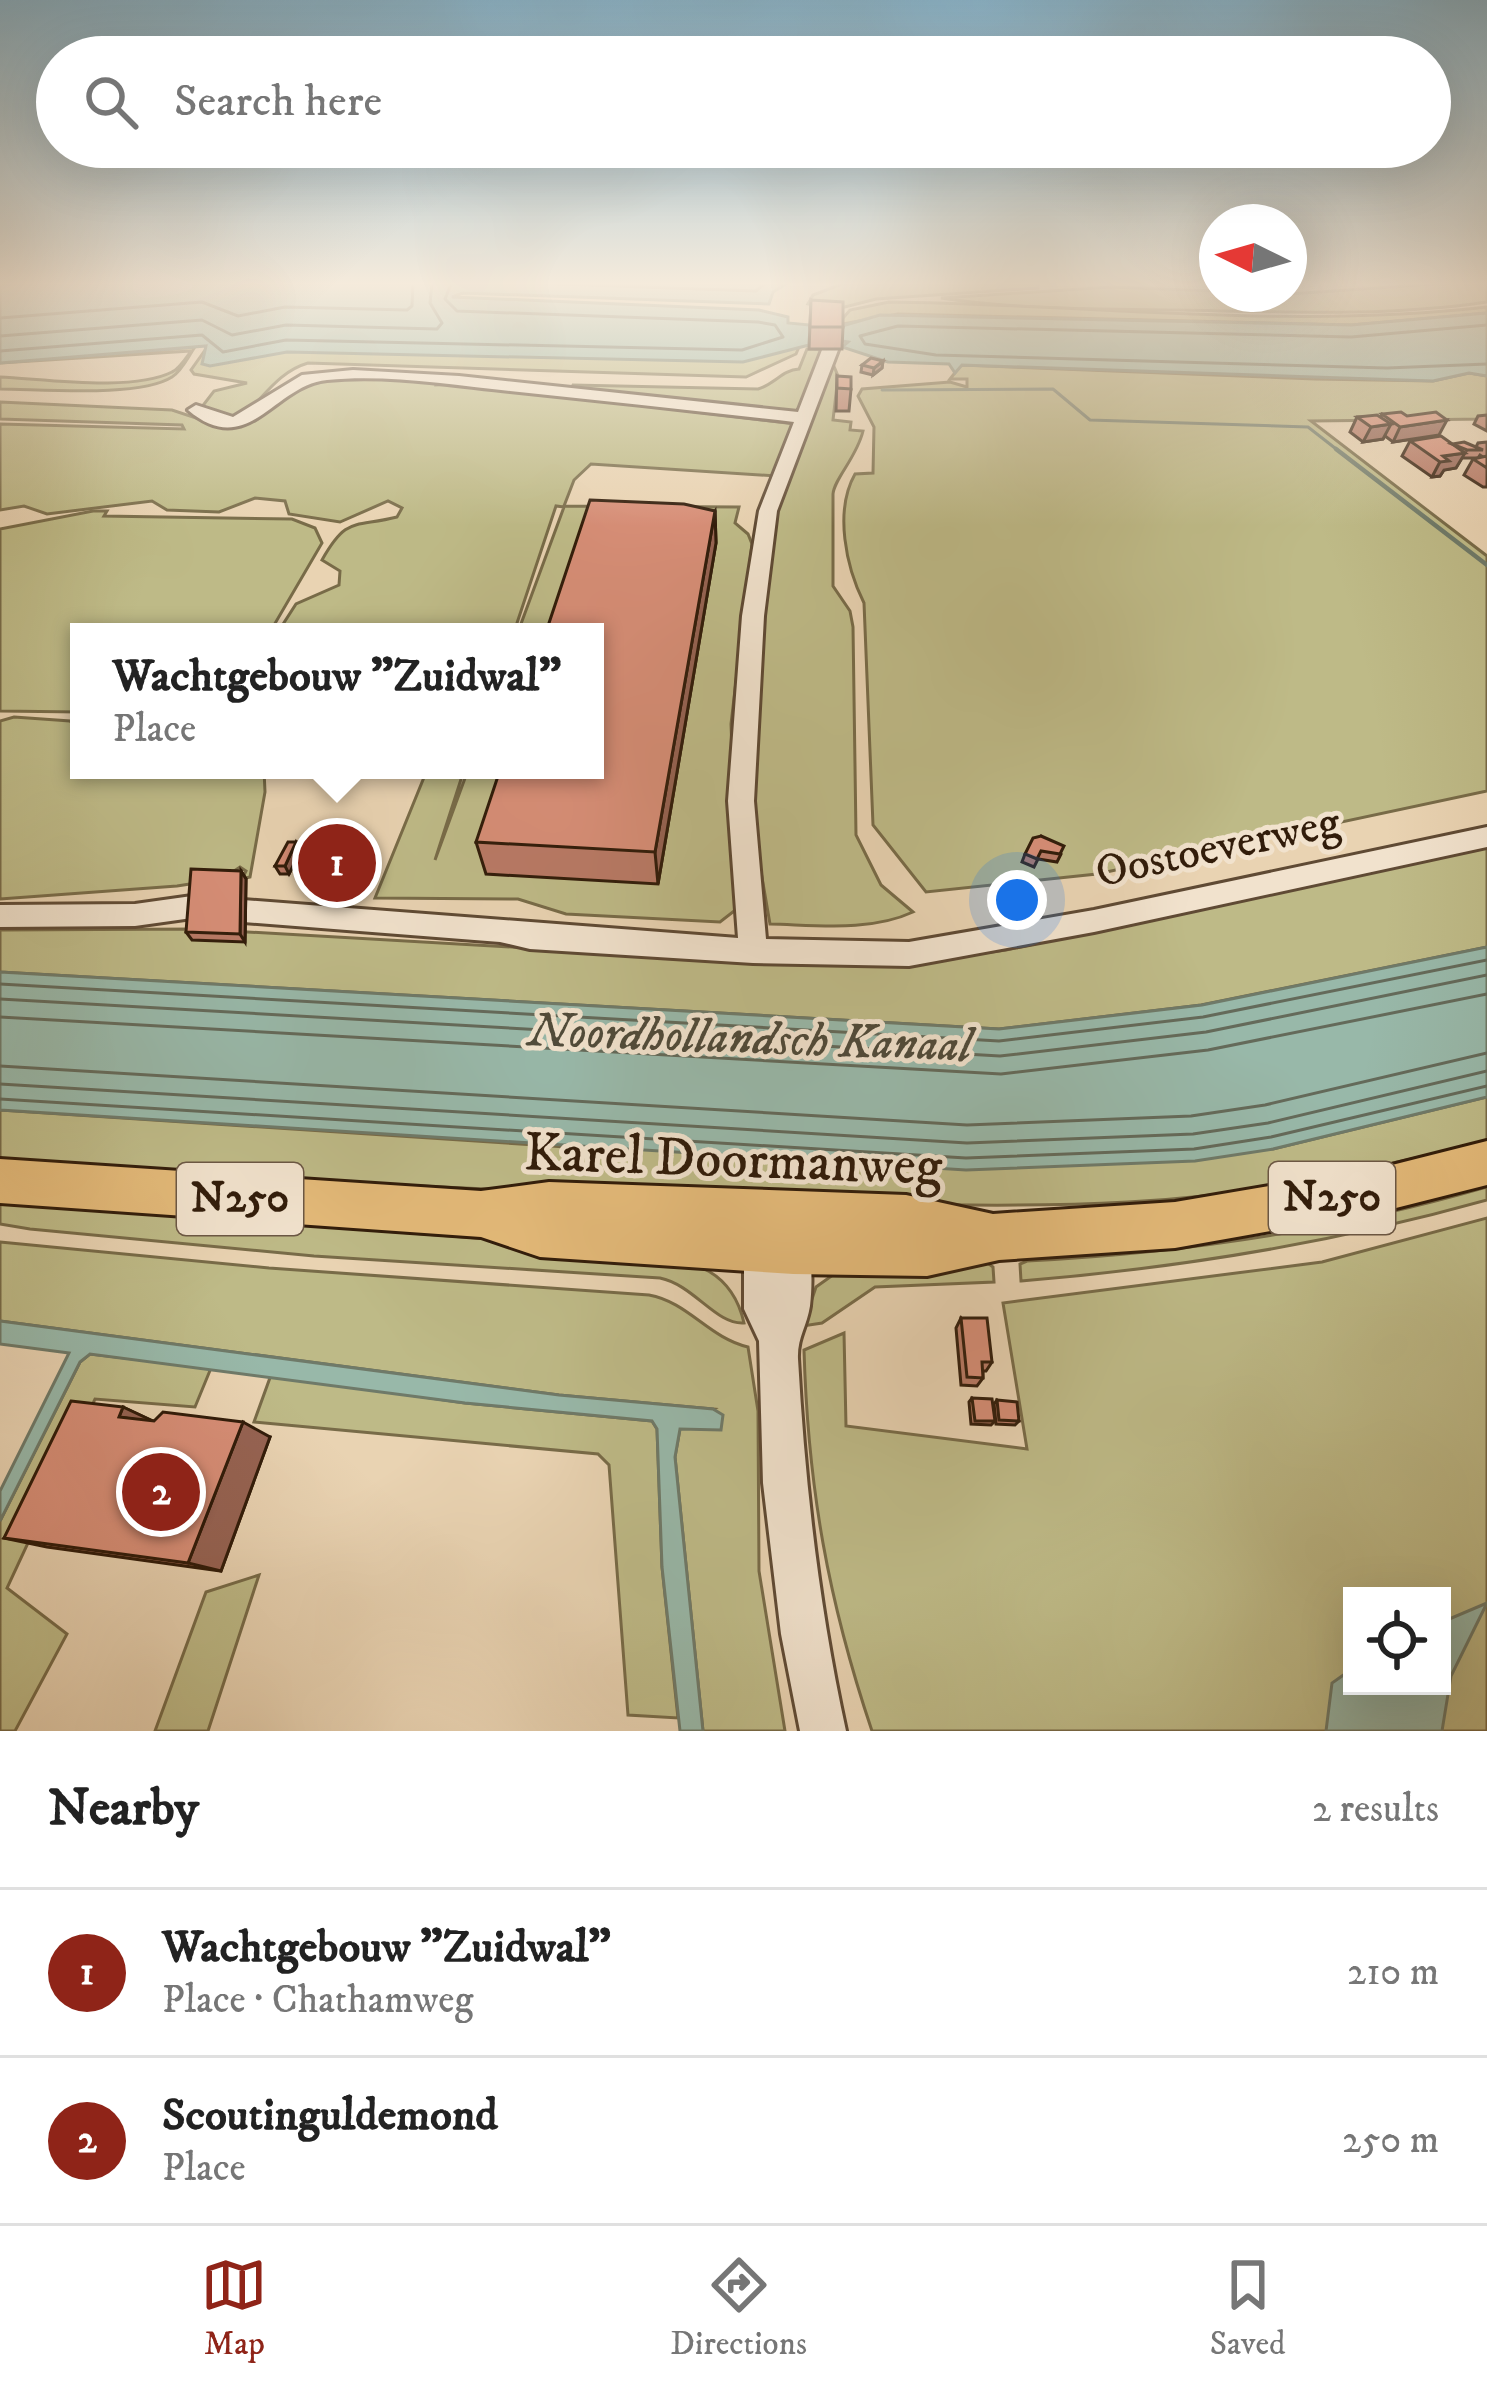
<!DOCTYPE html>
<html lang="en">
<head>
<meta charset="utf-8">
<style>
	:root { --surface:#fff; --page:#f2f2f2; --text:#222; --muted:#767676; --line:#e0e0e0; --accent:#8f2418 }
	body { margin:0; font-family:"IM FELL DW Pica",serif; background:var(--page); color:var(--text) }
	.controls { position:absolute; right:36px; bottom:36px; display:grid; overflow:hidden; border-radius:0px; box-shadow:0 12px 48px #0002 }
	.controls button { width:108px; height:108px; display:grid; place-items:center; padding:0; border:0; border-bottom:3px solid var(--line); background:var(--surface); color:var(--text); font:60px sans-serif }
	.compass { position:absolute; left:1199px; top:204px; width:108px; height:108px; border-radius:50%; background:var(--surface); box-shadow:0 12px 48px #0002; rotate:275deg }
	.you { position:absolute; left:1017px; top:900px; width:42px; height:42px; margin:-30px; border:9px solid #fff; border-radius:50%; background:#1a73e8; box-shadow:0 0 0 18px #1a73e833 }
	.badge { display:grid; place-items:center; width:78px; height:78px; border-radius:50%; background:var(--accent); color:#fff; font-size:39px; font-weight:700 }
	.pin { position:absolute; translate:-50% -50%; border:6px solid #fff; box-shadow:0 3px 12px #0006 }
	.popup { position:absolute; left:70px; top:623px; width:534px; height:156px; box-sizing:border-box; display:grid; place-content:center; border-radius:0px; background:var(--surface); filter:drop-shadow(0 3px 9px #0005); font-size:39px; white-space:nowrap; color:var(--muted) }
	.popup b { font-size:45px; color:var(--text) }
	.popup::after { content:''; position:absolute; left:50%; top:100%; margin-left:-24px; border:24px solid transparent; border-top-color:var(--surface) }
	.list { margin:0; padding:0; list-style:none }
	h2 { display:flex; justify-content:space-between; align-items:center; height:156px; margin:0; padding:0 48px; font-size:51px }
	h2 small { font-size:39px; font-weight:400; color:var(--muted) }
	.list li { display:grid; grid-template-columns:78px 1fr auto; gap:36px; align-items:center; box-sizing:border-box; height:168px; padding:0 48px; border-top:3px solid var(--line) }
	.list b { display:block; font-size:45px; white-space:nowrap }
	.list p { margin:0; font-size:39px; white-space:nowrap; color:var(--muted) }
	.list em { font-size:39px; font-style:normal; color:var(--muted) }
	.icon { flex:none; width:66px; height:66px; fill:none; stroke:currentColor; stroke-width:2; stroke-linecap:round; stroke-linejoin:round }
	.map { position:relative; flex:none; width:1487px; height:1731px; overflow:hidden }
	.search { position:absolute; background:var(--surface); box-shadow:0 12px 48px #0002; left:36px; right:36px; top:36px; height:132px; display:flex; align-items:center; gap:30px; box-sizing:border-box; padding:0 42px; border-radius:66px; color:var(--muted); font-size:45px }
	.sheet { height:492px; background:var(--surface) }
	nav { display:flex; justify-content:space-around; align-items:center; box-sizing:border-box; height:168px; border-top:3px solid var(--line); background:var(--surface); font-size:33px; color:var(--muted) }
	nav a { display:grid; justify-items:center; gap:6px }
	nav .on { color:var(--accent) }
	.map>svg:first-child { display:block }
	.green { fill:#beba87; stroke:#786b48; stroke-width:3; fill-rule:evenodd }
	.water { fill:#98b8a9; stroke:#6f7a69; stroke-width:3 }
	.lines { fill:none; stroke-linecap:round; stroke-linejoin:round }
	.shore { stroke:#646a5a; stroke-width:3 }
	.stream-far1 { stroke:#6f7a69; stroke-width:3 }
	.stream { stroke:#6f7a69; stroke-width:4.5 }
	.minor-casing { stroke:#5f4a34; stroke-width:6 }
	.major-casing { stroke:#311c0a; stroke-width:6 }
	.minor { fill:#f1e2cd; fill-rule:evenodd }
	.major { fill:#e4ba79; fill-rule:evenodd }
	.wall { fill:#b97a66; stroke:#311c0a; stroke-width:3 }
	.shaded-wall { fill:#966353; stroke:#311c0a; stroke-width:3 }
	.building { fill:#d78e77; stroke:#311c0a; stroke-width:3 }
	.labels { text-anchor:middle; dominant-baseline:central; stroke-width:10; stroke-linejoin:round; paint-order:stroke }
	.shield { fill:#f1e2cd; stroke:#6b5744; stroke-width:3 }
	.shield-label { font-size:42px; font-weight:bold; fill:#311c0a }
	.street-label { font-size:45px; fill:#311c0a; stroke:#f1e2cd }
	.water-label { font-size:48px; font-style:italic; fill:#504b3a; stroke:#f1e2cd }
	.near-street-label { font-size:54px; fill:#311c0a; stroke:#f1e2cd }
</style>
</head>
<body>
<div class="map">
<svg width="1487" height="1731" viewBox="0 0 1487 1731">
	<rect width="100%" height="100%" fill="#e9d3b2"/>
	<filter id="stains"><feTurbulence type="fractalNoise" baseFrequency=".00167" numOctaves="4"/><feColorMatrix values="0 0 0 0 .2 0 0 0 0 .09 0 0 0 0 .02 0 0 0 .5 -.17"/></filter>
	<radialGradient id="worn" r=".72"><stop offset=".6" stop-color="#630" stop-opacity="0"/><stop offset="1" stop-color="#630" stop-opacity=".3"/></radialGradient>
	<g class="green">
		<path d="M842,284H1038V288L876,299L837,309L808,304L813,295Z"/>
		<path d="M1435,284H1487V302C1386,317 1283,312 1181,310C1102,309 1019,310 941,298L1111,287L1289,294Z"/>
		<path d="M889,302C1089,304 1287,330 1487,307V313L1351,325L898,314L837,325L850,310Z"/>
		<path d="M208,346L791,347H799L796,354L746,377L308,363C277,372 263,399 239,420L201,408L214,391L247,383L194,374L191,370Z"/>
		<path d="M195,347C188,357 182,371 172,377C139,398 40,389 0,389V377C45,379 132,392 172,372C179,369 186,358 191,351L0,363Z"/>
		<path d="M807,349L826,350L802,410L794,414L570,391L573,385L758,389C775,384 782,370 799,369Z"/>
		<path d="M833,364L838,376L833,420L851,422L850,430L863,431C857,457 834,479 833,494V586L850,611L853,627L856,835L881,885L913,912C870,932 816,925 770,924L752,819L761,606L775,509Z"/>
		<path d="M961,365L1315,379L1433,381L1469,373L1487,376V419L1311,421L1487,556V791L1097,874L926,892L873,825L864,603C846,567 834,511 855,474L873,473L874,427L858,396L862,389L950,382L967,387V379H950Z"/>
		<path d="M331,377L437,380L436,385L464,384L795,424L776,476L591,464L574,480L564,506L739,507L735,523L748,534L752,544L731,724L738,908L720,922L566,914L518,899L375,898L427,770H464L435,860L468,770H595V632H518L564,507L556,506L514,632H278L296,604L339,585L340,571L322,560C347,516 353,528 397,517L402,508L388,501L340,522L289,514L285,501L255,498L219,512L167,510L152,501L47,514L24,506L0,510V424L184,429L182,425L0,419V402L172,410L217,425L255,421L306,381Z"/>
		<path d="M93,511H107L104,516L292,519L315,528L322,543L270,632H79V712L0,711V529Z"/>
		<path d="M14,717L70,721L79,731V770H264L265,792L250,877L242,879L246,871L240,867L222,879L177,886L0,899V721Z"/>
		<path d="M1487,847V947L1201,1005L999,1029L0,972V930L196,929L634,954L911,963L1006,950Z"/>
		<path d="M1487,1097V1141C1369,1170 1250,1196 1128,1202C977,1210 825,1201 673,1196C448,1189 224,1177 0,1162V1110L597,1149H1273Z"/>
		<path d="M1487,1187V1200C1334,1243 1180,1268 1021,1281L1020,1264L1027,1261C1185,1253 1335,1231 1487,1187Z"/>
		<path d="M0,1202L637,1250C687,1261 731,1265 744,1323C716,1325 694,1285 660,1278L314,1256L30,1229L0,1224Z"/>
		<path d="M1487,1218V1731H872C828,1600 808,1488 804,1350L844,1333L846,1426L1027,1449L1003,1303L1322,1262ZM1352,1596H1442V1686H1352Z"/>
		<path d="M0,1242L269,1268L649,1295C688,1302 709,1338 748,1347L758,1411L759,1571L785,1731H703L675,1457L680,1429L714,1409L559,1395L0,1321Z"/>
		<path d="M985,1261L993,1267L994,1282L875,1287L822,1323L803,1326L816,1287L847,1265Z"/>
		<path d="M90,1354L211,1368L195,1407L95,1399L7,1588L67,1634L15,1731H0V1521L80,1362Z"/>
		<path d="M271,1375L465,1403L652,1421L657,1429L662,1567L678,1718L628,1715L609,1465L598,1454L254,1422Z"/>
		<path d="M259,1575L208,1731H155L206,1592Z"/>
	</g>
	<g class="water">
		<path d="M0,284H786L773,292L769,304L463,293L452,297L759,310L788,317V323L810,325L809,345L743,362L287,352L210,366L202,364L206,346L0,363Z"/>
		<path d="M1487,313V376L1469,373L1433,381L962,365L955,373L949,364L888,362L842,347L848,342L842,341V326L880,315L1351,325Z"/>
		<path d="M1487,947V1097L1273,1149L1195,1161L966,1170L0,1110V972L999,1029L1202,1005Z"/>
		<path d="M0,1321L559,1395L713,1409L723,1415L721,1430L680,1429L675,1457L703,1731H680L662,1567L657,1429L652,1421L465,1403L90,1354L80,1362L0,1521V1491L69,1353L0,1344Z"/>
		<path d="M1487,1603L1451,1676L1442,1731H1326L1332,1683L1352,1669V1686H1442V1622Z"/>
	</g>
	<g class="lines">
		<g class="shore">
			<path d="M558,284L756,291L764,284"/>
			<path d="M0,318L202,302L238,316L285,307L407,310L412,306L413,284"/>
			<path d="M1487,325L1351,337L898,326L860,336L865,344L936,355L1387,368L1487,364"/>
			<path d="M0,336L202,320L232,335L286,325L437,329L442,323L430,303L432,284"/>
			<path d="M0,351L202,335L223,352L286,340L742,350L783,337L775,325L758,322L457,311L445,299L451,284"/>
			<path d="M0,984L999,1041L1203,1017L1487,960"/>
			<path d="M0,999L1000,1056L1206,1032L1487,975"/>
			<path d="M0,1017L1001,1074L1208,1050L1487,994"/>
			<path d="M0,1066L967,1125L1191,1116L1265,1105L1487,1053"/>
			<path d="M0,1084L967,1143L1193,1134L1268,1123L1487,1071"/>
			<path d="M0,1099L966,1158L1194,1149L1271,1137L1487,1086"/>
		</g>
		<path class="stream-far1" d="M882,390L1053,389L1090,420L1308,427L1340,452"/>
		<path class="stream" d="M1336,449L1487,565"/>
		<defs>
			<g id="minor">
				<path d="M830,345L838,350L777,511L764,616L754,801L766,939L909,942L1094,910L1487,827V847L1094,932L909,966L753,963L530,949L500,942L192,918L135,926L0,927V905L135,904L192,896L738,938L728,801L742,616L759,511L794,422C699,411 605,401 510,391C451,385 387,374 327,380C274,385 248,461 188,410L196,405L233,417L302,375L353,370L459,376L798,412L822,350Z"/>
				<path d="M789,1220L802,1225C812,1251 813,1279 810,1306C807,1326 797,1338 798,1359C805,1485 819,1607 846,1731H800L781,1634L763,1483L759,1341L744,1309V1248L753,1226Z"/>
			</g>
			<path id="major" d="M1487,1141V1185L1388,1210L1175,1248L999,1260L927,1276L793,1274L540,1257L481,1237L0,1203V1159L481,1191L549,1182L906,1195L993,1214L1175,1202L1388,1166Z"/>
		</defs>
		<use href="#minor" class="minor-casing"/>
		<use href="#major" class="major-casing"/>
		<use href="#minor" class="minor"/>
		<use href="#major" class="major"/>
	</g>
	<g class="wall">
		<path d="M811,300L843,327L842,349H809Z"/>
		<path d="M883,361L882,368L873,375L861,372L862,365Z"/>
		<path d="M837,376L851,389L849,411H836Z"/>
		<path d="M1382,414L1439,435L1393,442L1385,436L1383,439L1363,442L1350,432L1357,417H1381Z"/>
		<path d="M1487,415V431L1474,424L1478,416Z"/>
		<path d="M1410,441L1476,447L1478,443L1487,442V487H1483L1464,475L1473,459L1483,457L1480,455L1478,458H1462L1456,468L1444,470L1440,476L1432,477L1402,456Z"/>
		<path d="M715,511L716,543L658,884L486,874L476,842Z"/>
		<path d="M348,827L359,851L342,890L311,884L299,860Z"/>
		<path d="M1041,836L1061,854L1057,862L1038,859L1034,867L1022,862L1025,854Z"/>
		<path d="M301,850L289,874H280L275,866Z"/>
		<path d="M241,871L246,879L245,942L192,940L186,932Z"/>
		<path d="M961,1318L992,1362L986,1371H983V1378L977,1386L961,1385L956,1328Z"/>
		<path d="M972,1398L995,1421L991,1425L971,1424L969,1402Z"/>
		<path d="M997,1400L1019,1421L1015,1425L996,1424L994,1404Z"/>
		<path d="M123,1407L153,1421L270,1437L221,1571L47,1547L4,1538Z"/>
	</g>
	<g class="shaded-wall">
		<path d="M883,361L882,368L873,375L874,368Z"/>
		<path d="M1447,420L1439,435L1393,442L1400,427Z"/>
		<path d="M1391,424L1383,439L1363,442L1371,427Z"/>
		<path d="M1465,453L1456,468L1444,470L1440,476L1432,477L1443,456Z"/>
		<path d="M715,511L716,543L658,884L655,852Z"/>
		<path d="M348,827L359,851L342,890L330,867Z"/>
		<path d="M296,842L301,850L289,874L285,866Z"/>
		<path d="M241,871L246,879L245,942L240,934Z"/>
		<path d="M123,1407L157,1423L119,1417Z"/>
		<path d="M243,1422L270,1437L221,1571L188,1563Z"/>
	</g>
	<g class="building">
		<path d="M811,300L843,302V327H810Z"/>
		<path d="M871,358L883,361L874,368L862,365Z"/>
		<path d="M837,376L851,377V389L837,388Z"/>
		<path d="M1401,412L1407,416L1436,412L1447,420L1400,427L1382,414Z"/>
		<path d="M1377,415L1391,424L1371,427L1357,417Z"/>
		<path d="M1441,436L1465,453L1443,456L1449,461L1440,462L1410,441Z"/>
		<path d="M1464,442L1483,450H1467L1452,444Z"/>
		<path d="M1487,456V468L1473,459Z"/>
		<path d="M590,500L684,504L715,511L655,852L476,842L500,770H595V632H546Z"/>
		<path d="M348,827L330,867L299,860L314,828Z"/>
		<path d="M1041,836L1064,846L1060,854L1041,851L1037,859L1025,854L1033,838Z"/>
		<path d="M288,842H296L285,866H275Z"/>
		<path d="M191,869L241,871L240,934L186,932Z"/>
		<path d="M961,1318H987L992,1362H982L983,1378L967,1377Z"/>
		<path d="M972,1398L992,1399L995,1421H975Z"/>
		<path d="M997,1400L1017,1402L1019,1421L999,1420Z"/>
		<path d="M71,1401L123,1407L119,1417L154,1421L163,1412L243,1422L188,1563L4,1538Z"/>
	</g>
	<linearGradient id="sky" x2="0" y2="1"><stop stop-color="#88b6cf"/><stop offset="0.54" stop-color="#f5ebdc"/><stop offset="1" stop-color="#f5ebdc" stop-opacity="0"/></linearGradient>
	<rect width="1487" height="526" fill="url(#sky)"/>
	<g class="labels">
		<g class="shield">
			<rect x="1269" y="1162" width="126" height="72" rx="9"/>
			<rect x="177" y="1163" width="126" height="72" rx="9"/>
		</g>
		<g class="shield-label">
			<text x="1332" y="1198">N250</text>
			<text x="240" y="1199">N250</text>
		</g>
		<g class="street-label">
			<text transform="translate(1218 848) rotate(-12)">Oostoeverweg</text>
		</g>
		<g class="water-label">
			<text transform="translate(750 1039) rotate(2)">Noordhollandsch Kanaal</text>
		</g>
		<g class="near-street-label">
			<text transform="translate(733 1161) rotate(2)">Karel Doormanweg</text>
		</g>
	</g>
	<rect width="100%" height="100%" filter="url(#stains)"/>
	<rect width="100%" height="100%" fill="url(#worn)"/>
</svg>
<div class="controls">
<button><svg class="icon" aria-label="locate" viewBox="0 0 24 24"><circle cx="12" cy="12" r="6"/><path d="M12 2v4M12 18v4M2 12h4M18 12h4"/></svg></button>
</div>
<svg class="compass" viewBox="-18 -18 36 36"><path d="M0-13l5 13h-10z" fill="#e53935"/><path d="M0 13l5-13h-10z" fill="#767676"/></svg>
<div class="you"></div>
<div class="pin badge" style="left:337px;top:863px">1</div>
<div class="popup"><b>Wachtgebouw &quot;Zuidwal&quot;</b>Place</div>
<div class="pin badge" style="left:161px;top:1492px">2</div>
<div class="search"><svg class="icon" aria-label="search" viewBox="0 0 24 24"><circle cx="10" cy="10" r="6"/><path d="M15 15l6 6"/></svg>Search here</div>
</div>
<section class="sheet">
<h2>Nearby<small>2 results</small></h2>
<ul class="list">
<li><span class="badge">1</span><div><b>Wachtgebouw &quot;Zuidwal&quot;</b><p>Place · Chathamweg</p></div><em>210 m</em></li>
<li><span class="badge">2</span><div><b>Scoutinguldemond</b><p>Place</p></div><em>250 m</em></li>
</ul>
</section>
<nav>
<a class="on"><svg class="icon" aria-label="map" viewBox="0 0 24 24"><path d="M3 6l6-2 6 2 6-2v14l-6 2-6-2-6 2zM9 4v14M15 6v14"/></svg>Map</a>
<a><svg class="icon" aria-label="directions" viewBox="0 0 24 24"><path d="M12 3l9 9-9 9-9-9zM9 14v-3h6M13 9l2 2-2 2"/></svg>Directions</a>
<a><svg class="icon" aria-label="saved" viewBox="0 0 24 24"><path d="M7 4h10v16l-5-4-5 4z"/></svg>Saved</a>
</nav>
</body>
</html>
